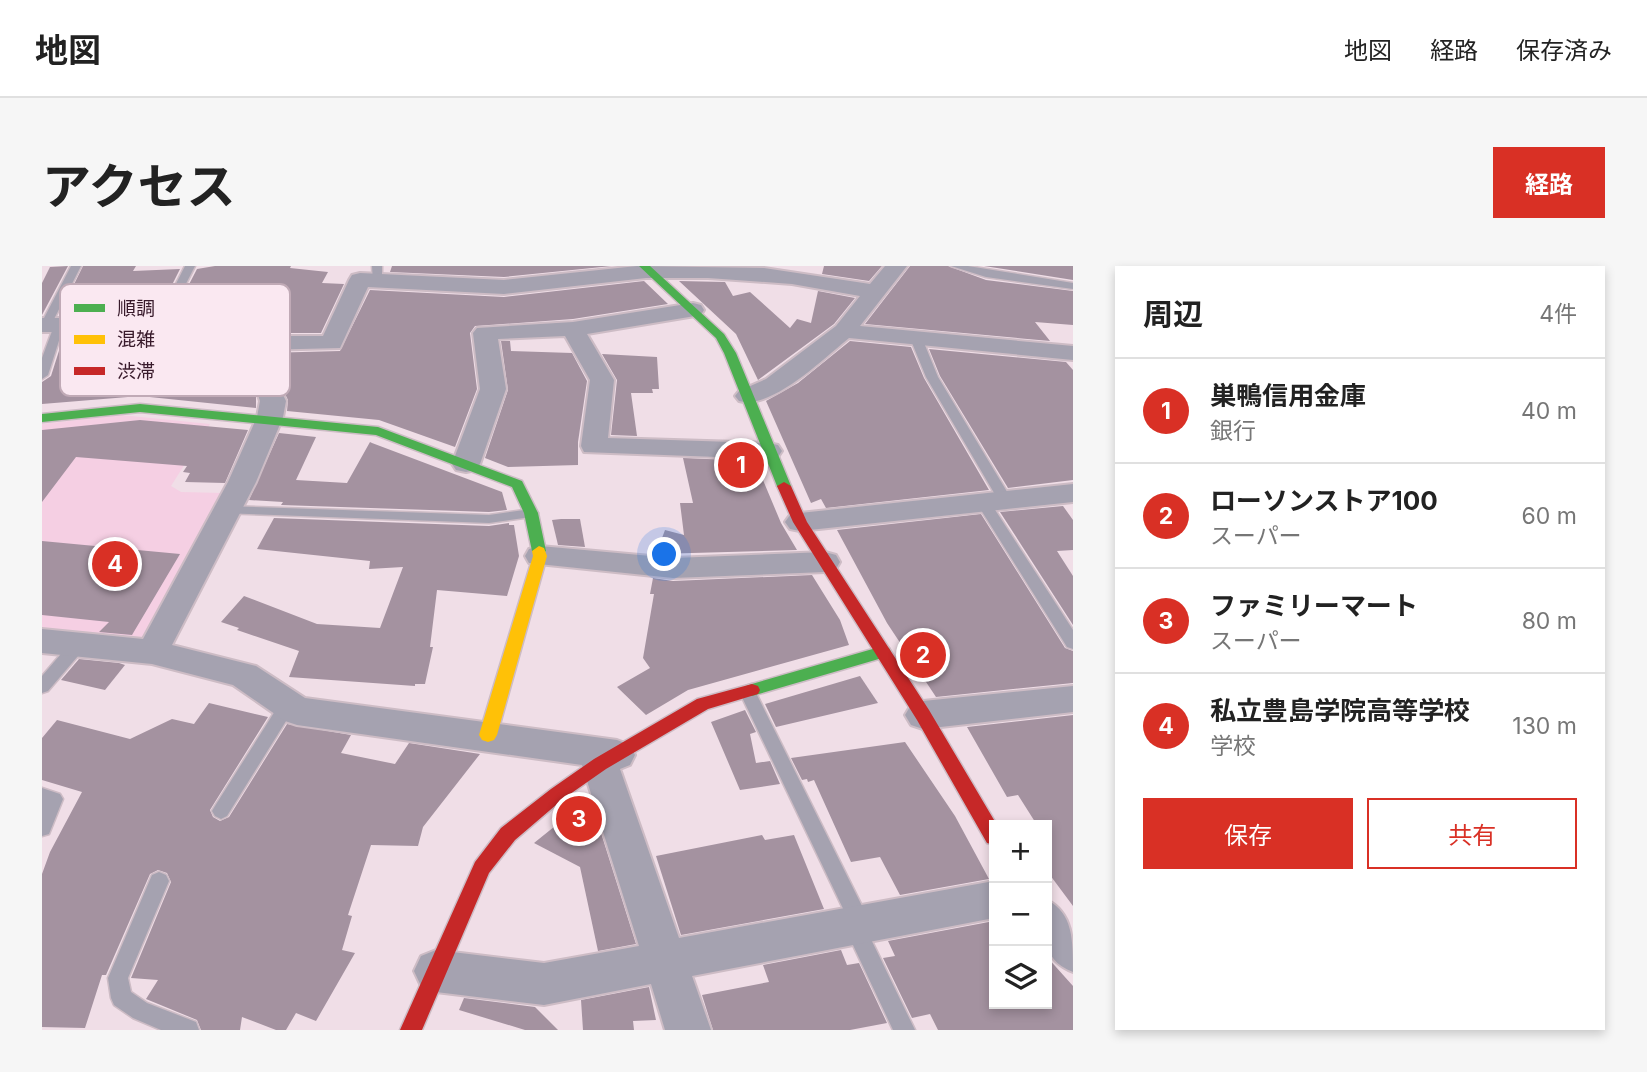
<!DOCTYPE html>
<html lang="ja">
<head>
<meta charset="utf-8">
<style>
	:root { --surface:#fff; --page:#f6f6f6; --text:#222; --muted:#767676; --line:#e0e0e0; --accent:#d93025 }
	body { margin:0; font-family:Inter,"Noto Sans JP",sans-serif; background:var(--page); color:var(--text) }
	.controls { position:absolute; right:21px; bottom:21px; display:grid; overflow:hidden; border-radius:0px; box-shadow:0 4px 10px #0003 }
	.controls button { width:63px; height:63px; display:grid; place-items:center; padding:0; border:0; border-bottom:2px solid var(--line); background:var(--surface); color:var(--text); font:35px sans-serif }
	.you { position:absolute; left:623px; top:289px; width:24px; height:24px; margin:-18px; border:5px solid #fff; border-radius:50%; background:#1a73e8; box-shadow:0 0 0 10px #1a73e833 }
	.badge { display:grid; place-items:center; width:46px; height:46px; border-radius:50%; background:var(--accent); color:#fff; font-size:23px; font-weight:700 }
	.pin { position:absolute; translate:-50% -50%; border:4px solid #fff; box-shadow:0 2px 7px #0006 }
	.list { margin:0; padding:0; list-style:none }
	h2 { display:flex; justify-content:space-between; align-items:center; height:91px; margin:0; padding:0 28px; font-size:30px }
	h2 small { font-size:23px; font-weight:400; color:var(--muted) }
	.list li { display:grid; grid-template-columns:46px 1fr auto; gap:21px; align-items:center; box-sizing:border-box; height:105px; padding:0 28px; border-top:2px solid var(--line) }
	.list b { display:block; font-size:26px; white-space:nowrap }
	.list p { margin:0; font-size:23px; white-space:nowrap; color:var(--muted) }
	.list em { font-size:23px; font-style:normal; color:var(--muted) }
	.actions { display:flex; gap:14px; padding:21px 28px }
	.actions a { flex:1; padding:16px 0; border:2px solid var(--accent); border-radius:0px; text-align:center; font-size:24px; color:var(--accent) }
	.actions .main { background:var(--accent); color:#fff }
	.icon { flex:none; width:38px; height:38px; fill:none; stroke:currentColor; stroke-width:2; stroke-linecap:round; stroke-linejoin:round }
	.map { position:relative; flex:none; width:1031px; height:764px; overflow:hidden; border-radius:0px }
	header { display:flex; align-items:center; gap:42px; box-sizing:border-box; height:98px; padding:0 35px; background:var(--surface); border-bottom:2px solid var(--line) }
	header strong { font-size:33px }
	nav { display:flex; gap:38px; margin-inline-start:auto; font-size:24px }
	.intro { display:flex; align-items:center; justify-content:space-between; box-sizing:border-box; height:168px; padding:0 42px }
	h1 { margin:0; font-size:49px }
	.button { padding:18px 32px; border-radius:0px; background:var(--accent); color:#fff; font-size:24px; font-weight:700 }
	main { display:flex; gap:42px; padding:0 42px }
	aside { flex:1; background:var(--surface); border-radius:0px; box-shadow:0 4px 10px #0003 }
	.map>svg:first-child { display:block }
	.built { fill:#f5cfe3 }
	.building { fill:#a492a0 }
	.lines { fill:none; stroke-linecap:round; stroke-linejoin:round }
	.lane-casing { stroke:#cdbcc5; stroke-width:3 }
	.street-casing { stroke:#cdbcc5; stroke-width:4 }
	.fast-casing { stroke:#cdbcc5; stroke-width:3 }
	.slow-casing { stroke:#cdbcc5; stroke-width:3 }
	.jam-casing { stroke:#cdbcc5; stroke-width:3 }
	.lane { fill:#a5a2b0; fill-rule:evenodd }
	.street { fill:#a5a2b0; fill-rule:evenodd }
	.fast { fill:#4caf50; fill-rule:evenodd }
	.slow { fill:#ffc107; fill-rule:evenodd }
	.jam { fill:#c62828; fill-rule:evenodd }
	.key { fill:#fae8f1; stroke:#c0aab6; stroke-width:2 }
	.key-label { font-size:19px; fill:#381a2b }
</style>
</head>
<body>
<header>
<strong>地図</strong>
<nav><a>地図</a><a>経路</a><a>保存済み</a></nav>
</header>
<div class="intro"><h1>アクセス</h1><a class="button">経路</a></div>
<main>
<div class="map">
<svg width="1031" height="764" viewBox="0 0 1031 764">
	<rect width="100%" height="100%" fill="#f0dee7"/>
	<path class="built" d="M79,149L168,158L129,220L139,226L181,227L108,373L0,369V158Z"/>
	<g class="building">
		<path d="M26,0L0,49V17L8,1Z"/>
		<path d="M41,0H94L91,5L138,3L115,49H17Z"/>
		<path d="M173,0H249L248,2L286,6L280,17L302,18L279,67H210L205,61L197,59L130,51L155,3Z"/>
		<path d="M350,0H570L462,11L348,6Z"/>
		<path d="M782,0H840L827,15L780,8Z"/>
		<path d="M868,0H906L944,14L1031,25V59L993,56L1008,75L823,58Z"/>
		<path d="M942,0H1031V14Z"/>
		<path d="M602,15L626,38L531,53L433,60L428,67L435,123L413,181L337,154L245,145L246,134L223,87L298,85L328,24L462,31Z"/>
		<path d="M637,15L683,16L691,30L708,26L748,62L755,53L769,57L776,25L813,32L792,58L716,114L694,68Z"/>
		<path d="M22,69H118L187,77L214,130V142L98,130L0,138V116L9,110Z"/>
		<path d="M459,75H468L469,85L530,87L545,115L536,176V199L466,201L443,192L466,124Z"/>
		<path d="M808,75L869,81L882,112L947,224L784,242L779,233L769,237L724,135L756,117Z"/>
		<path d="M887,83L1024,96L1031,104V214L966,222L898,110Z"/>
		<path d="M560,88L615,91L617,123H610L611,127H589L595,170L569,169L575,114Z"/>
		<path d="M98,154L206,164L183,217L143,216L148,207L141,206L145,200L34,191L0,236V164Z"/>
		<path d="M237,167L274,171L254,214L305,217L328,176L330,177L460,226L465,244L447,246L239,239L241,236L207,234Z"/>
		<path d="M641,192L713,195L739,257L755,284L614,288L623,264L642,269L638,237H651Z"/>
		<path d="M1021,240L1031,254V284L1015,285L1031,310V359L958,246Z"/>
		<path d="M939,248L1023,382L1031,385V417L894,431L845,357L795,264Z"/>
		<path d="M232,252L447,260L467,257V259H472L477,290L465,330L395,324L388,381H391L383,418H373V420L247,411L257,385L195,364L197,362L179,356L202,330L275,358L338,362L361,301L327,303L328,295L215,283Z"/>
		<path d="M519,253H538L543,281L516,279L510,254Z"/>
		<path d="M0,275L138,288L90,369L57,366L67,356L0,349Z"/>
		<path d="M770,309L798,354L807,379L646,424L604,449L575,421L608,402L601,392L612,328H608L611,312L631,315Z"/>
		<path d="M37,393L77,397L83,399L63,424L19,414Z"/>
		<path d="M818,410L836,437L734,461L723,438Z"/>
		<path d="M167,437L226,451L168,544L171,551L178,555L187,551L245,458L309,469L299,487L353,498L367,477L438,488L381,561L376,580L329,579L306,649L310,650L300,684L313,687L274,755L254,747L244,764H234L200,751L198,764H159L155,754L104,733L116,714L89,712L129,616L125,607L116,604L108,608L64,709H60L43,762L0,761V608L8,586L40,526L0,514V472L15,454L88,473L130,453L152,458Z"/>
		<path d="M703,444L714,466L708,468L714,497L728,495L738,518L698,524L669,456Z"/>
		<path d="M1031,449V640L1005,605V559H995L976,529L965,531L925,461Z"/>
		<path d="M863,476L913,550L947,613L858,629L838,591L809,596L772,514L766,516L765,513L760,514L749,492Z"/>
		<path d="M548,532L594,678L556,685L538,601L492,577Z"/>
		<path d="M720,569L723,574L752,569L782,643L639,669L614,590Z"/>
		<path d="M952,655V738H1005V691L1031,720V764H896L888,748L870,752L841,692L853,690L846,675Z"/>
		<path d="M799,684L805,699L817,697L845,757L808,764H671L660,729L727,716L721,699Z"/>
		<path d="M607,721L614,754L591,755L592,764H541L539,734Z"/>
		<path d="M422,732L493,741L516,764H483L417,744Z"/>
	</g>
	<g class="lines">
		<defs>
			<g id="lane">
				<path d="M29,0H39L9,59L0,61V56Z"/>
				<path d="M143,0H153L123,59L114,61L113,59Z"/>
				<path d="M330,0H340V17L331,15Z"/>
				<path d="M909,0H926L1031,17V23L944,11Z"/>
				<path d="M13,57L22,59L6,109L0,113V92Z"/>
				<path d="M870,70L880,72L896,111L970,234L968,237H958L884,111L868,72Z"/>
				<path d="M941,232L946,233L1031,364V383L1025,381L934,236Z"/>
				<path d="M184,240L447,249L489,243L496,247L489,251L447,257L179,247L177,244L179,241Z"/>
				<path d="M36,373L42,375L44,379L42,383L6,425L0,427V410L30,375Z"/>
				<path d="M706,421L712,423L714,427L826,652L829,658L825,665L873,764H851L802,660L806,653L698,427L700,423Z"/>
				<path d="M246,433L252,434L254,439L185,550L179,553L173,550L170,545L173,540L240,434Z"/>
				<path d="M0,522L18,528L21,533L7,568L0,570Z"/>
				<path d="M117,606L124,609L127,615L86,712L89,726L105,737L154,756L157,764H119L91,752L72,739L69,732L66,712L110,609Z"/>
			</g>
			<g id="street">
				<path d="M595,0L722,2L828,18L843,0H865L818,60L1031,80V94L807,72C782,92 730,144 697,135L693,130L697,125L724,113L794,60L818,30L750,18L666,12H604L462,28L326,21L298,82L219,84L244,135L241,151L214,216L130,379L214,400L263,432L575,474L588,479L593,489L588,499L578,503L637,672L952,615V652L650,710L669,764H623L609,718L502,739L394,726L379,720L372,705L379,690L394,684L502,697L597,680L540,499L255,459L243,455L191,419L110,398L0,387V363L101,373L186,216L215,151L218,135L216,129L189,75L118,66H0V52H118L196,62L204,64L209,70H281L307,14L310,9L318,7L462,14Z"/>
				<path d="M651,37L659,39L662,44L659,49L545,68L572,114L566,172L726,177L736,179L740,185L736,191L726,193L542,186L539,180L548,114L523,70L456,73L464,123L438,198L434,204L424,206L414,204L410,198L438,123L431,67L435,62L531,56Z"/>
				<path d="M1031,218V236L758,265L748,263L743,256L748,249L758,247Z"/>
				<path d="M498,280L631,292L783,286L794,289L798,296L794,303L783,306L631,312L487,297L483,290L487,283Z"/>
				<path d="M1031,420V446L881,463L869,459L863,449L869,439L881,435Z"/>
				<path d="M1005,634C1031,647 1031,674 1031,706C996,692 1004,666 1005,634Z"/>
			</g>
			<g id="fast">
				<path d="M597,0H608L682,68L694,87L749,220L747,223H737L735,220L682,87L674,72Z"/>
				<path d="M98,138L336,161L480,215L496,247L504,285L497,290L490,285L482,247L470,221L334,169L98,146L0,156V148Z"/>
				<path d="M841,380L847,382L849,386L847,390L710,430L704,428L702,424L704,420L710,418Z"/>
			</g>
			<path id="slow" d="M497,280L502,282L505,290L455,469L452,474L446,476L440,474L437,469L491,290L490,285Z"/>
			<g id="jam">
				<path d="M742,216L749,220L765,256L887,444L955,559H952V579L945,577L875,454L751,256L735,220Z"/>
				<path d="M710,418L716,420L718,424L716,428L666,443L564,503L521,533L473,574L447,607L380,764H358L433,596L459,562L509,523L552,493L655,433Z"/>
			</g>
		</defs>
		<use href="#lane" class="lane-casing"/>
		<use href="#street" class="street-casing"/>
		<use href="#fast" class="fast-casing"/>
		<use href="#slow" class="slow-casing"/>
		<use href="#jam" class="jam-casing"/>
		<use href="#lane" class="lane"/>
		<use href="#street" class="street"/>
		<use href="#fast" class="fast"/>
		<use href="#slow" class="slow"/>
		<use href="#jam" class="jam"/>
	</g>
	<rect x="18" y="18" width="230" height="112" rx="10" class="key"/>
	<rect x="32" y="38" width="31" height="8" fill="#4caf50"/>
	<rect x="32" y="69" width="31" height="9" fill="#ffc107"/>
	<rect x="32" y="101" width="31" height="8" fill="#c62828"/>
	<g class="key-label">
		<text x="75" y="49">順調</text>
		<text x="75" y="80">混雑</text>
		<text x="75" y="112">渋滞</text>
	</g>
</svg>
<div class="controls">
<button>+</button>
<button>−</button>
<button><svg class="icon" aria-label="layers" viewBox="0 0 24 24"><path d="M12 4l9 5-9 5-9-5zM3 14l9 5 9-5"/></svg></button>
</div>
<div class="you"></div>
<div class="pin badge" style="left:699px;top:199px">1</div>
<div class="pin badge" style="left:881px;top:389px">2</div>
<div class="pin badge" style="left:537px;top:553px">3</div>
<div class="pin badge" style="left:73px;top:298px">4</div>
</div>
<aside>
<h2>周辺<small>4件</small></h2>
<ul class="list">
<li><span class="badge">1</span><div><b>巣鴨信用金庫</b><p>銀行</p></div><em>40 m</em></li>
<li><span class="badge">2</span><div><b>ローソンストア100</b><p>スーパー</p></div><em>60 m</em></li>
<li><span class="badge">3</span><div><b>ファミリーマート</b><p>スーパー</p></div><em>80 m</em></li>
<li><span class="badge">4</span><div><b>私立豊島学院高等学校</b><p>学校</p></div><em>130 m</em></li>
</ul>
<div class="actions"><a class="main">保存</a><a>共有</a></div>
</aside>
</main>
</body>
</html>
